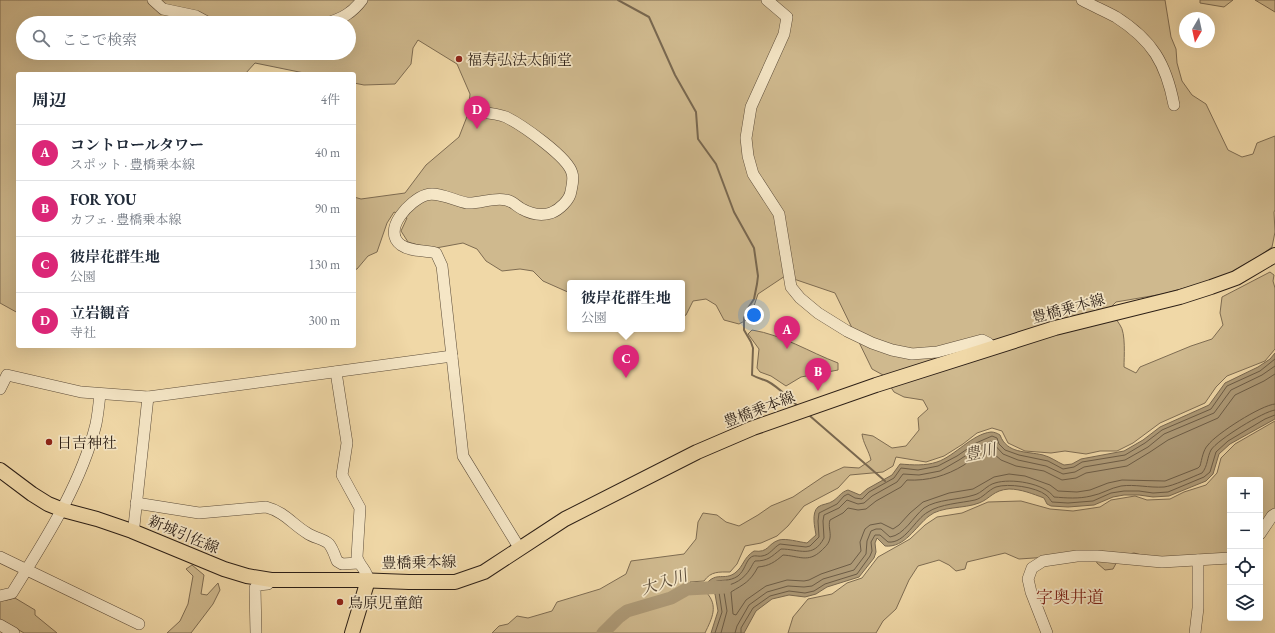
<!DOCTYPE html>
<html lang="ja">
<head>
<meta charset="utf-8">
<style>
	:root { --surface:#fff; --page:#f2f2f3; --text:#1f2937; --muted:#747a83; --line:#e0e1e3; --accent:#db2777 }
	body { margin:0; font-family:"EB Garamond","Noto Serif JP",serif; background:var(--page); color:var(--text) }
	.controls { position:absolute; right:12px; bottom:12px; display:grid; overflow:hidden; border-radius:4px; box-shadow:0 4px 16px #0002 }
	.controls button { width:36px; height:36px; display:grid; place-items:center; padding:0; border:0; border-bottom:1px solid var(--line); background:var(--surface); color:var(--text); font:20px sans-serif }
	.compass { position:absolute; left:1179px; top:12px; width:36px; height:36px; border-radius:50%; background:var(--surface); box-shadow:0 4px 16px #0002; rotate:189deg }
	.you { position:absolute; left:754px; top:315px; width:14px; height:14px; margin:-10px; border:3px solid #fff; border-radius:50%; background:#1a73e8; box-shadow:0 0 0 6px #1a73e833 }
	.badge { display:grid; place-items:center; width:26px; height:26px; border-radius:50%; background:var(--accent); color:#fff; font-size:13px; font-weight:700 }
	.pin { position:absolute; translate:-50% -33px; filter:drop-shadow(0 1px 2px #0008) }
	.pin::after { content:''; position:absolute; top:21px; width:14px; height:12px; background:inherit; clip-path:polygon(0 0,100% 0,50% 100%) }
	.popup { position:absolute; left:567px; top:280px; width:118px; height:52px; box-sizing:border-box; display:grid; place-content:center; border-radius:4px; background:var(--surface); filter:drop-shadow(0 1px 3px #0005); font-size:13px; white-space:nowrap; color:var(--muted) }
	.popup b { font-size:15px; color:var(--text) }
	.popup::after { content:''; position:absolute; left:50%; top:100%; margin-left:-8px; border:8px solid transparent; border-top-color:var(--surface) }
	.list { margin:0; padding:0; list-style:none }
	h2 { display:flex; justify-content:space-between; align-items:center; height:52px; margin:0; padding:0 16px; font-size:17px }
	h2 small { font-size:13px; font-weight:400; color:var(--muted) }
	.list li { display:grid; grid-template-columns:26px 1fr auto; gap:12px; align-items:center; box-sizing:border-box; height:56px; padding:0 16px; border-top:1px solid var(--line) }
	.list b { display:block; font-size:15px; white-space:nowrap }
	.list p { margin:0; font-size:13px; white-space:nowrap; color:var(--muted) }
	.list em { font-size:13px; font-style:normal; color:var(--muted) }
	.icon { flex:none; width:22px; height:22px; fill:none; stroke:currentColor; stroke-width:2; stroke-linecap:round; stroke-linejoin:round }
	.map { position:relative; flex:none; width:1275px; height:633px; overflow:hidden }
	.search { position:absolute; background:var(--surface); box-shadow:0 4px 16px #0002; left:16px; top:16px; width:340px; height:44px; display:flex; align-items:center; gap:10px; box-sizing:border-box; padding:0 14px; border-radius:22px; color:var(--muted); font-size:15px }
	.panel { position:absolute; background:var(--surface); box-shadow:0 4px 16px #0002; left:16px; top:72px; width:340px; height:276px; border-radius:4px }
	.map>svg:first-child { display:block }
	.green { fill:#cfb98e; stroke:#7e6c52; fill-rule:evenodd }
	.water { fill:#ad9976; stroke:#796850 }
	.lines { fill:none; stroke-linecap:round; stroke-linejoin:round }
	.shore { stroke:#6c5c46; stroke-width:1 }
	.stream { stroke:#796850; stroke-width:2 }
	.river { stroke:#ad9976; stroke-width:13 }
	.minor-casing { stroke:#5d4d3a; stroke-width:12 }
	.major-casing { stroke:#2c1f16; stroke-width:16 }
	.minor { stroke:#f5e6c6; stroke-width:11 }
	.major { stroke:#f0d8a7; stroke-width:14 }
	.poi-dot { fill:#8f2418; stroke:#f5e6c6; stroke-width:1.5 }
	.labels { text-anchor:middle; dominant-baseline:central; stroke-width:3.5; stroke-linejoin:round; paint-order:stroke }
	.poi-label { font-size:15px; fill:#2c1f16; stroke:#f5e6c6; text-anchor:start }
	.street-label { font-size:15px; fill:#2c1f16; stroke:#f5e6c6 }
	.water-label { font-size:16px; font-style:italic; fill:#594a38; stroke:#f5e6c6 }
	.quarter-label { font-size:17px; fill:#7a1f14; stroke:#f5e6c6 }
</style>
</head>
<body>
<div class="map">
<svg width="1275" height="633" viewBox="0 0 1275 633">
	<rect width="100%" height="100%" fill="#f0d8a7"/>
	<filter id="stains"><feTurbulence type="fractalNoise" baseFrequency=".005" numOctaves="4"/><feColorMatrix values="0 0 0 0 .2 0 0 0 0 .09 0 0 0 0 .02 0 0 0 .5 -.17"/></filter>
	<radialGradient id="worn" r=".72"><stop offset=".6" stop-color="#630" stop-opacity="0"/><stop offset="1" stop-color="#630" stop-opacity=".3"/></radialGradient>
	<g class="green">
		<path d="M0,0H1165L1171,37L1176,49L1177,63L1182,81L1192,95L1206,104L1228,150L1242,157L1253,154L1257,143L1275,136V210L1274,212L1275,232L1272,247L1261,255L1230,273L1207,282L1163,294L1116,302L1109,309C1113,314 1116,319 1120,325C1126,333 1124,357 1124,367L1136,373L1140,367L1191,346L1212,339L1223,325L1220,313L1222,297L1270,272L1274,275L1273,281L1275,288V349L1265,361L1227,376L1216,387L1205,403L1160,423L1133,443L1117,451H1100L1086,454L1065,451L1051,453L1025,451L1008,443L1002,431L992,428L977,433L963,444L944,456L926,462L896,457L893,466L883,472L850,475L838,488L804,506L788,526L777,536L761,543L745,546L737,564L730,572C719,572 711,571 704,581L690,582L694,593L706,592C719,606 712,618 705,633H492L499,626L508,624L517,616L528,618L552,611L557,602L600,589L626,574L631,561L684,554L696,539L698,522L703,513L717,515L726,522L739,526L758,515L771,506L793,497L824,476L844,467L859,468L871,460C869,451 863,443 862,434L873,436L892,448L906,446L919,430L918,418L928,409L923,400L904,397L894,392L883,375L872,369L835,293L785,276L758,294L750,318L739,324L724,320L716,305L706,299L693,301L686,315L682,317V283H570V293L543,281L533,271L520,269L502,271L486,261L477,249L463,243L436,248L418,245L408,242L401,231L407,218L394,212L387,223L377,252L368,256L357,269L354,270V197L361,199L405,193L426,165L459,137L468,114L470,94L457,64L418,40L413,48L411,64L395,84L364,85L354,83V74H309L255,63L245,74H18V313L0,303ZM23,23H349V53H23Z"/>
		<path d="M1200,0H1233L1224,7L1200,3Z"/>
		<path d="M1255,0H1275V12Z"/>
		<path d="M752,330C783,335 809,352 838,363V370L801,377L786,386L771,376L760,372L757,368L759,349L748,334Z"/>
		<path d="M1275,421V512L1260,529V480H1230V554L1152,558L1134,553L1120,556L1113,569L1105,570L1097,563L1093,554L1019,559L1005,553L967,562L965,569L956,571L949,565L939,560L918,566L909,580L896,609L883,621L876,633H788L793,617L808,599L832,594L847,583L862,578L878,557L910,539L925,525L937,517L962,513L988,502L1021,501L1050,509L1073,511L1100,507L1111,500L1135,496L1147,500L1170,499L1184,492L1206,485L1217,473L1221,458L1235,444Z"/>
		<path d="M192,565L204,575L201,594L207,595L218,583L220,590L213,604L191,633H167L180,621L188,604L193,576L186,569Z"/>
		<path d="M15,598L35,610V615L57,633H24L0,619V599L7,600Z"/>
	</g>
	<path class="water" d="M1275,353V419L1230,444L1219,454L1213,474L1206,481L1169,496L1153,497L1139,495H1124L1113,497L1094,505L1068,507L1051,506L1047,504L1044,498C1033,494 1021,489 1009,489C993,490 990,499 979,503C964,509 941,506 929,516C915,527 905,548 885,546L877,538L875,543L876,552L874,558L859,577L827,587L816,594L805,597L789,595L772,599L756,611L744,633H711L718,611L715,594L708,590L706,584C717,571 724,581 735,573C744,566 743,558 754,551C769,553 767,544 779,540C786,538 799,542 807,543L816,535C815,528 811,513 818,507C822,504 829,504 833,501C839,497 841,492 848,490L860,495L867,489L892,475L900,464C913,465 925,466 937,462C955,456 972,434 991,432C994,432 997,433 1000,435C1007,454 1026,451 1043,455C1051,457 1057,462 1064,465L1072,464L1081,459L1124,451L1143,440L1160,427L1209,405L1225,383L1258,367L1270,359Z"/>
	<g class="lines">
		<g class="shore">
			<path d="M1275,374L1264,381L1235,395L1218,418L1168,440L1150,452L1127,466L1086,473L1076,478L1062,480L1044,471L1016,466L1001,460L988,449C979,453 972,459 964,465C946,476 928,481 907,480L901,487L876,501L866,509L858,510L848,508L843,513L830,520C828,526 831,532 830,538C829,544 825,547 821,551C808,563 799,556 783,555C775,562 769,566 758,567C750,582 744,584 731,592L733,614L736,615L746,600L766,586L787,580L804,581L809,580L821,574L851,564L861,551L860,542L863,534L865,529L870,525L881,523L893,529L899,525L910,513L923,502L949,493L973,489L994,477L1009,474L1025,476L1050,485L1058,491L1077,492L1090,490L1108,483L1122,480L1165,481L1198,468L1200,466C1202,459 1203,450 1208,445C1216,434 1261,405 1275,404"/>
			<path d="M715,633L722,612L719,592L711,586L714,582C722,579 729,582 738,576C745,570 745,563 750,558C754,554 758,557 762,556C770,555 774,547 780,544L806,547L810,546L819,537L818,521L819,513L837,504L844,496L848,494L855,498L862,499L869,492L894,478L901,468L918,470L938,466L957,456L976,443L992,436L997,438L999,444L1005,450L1019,455L1048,461L1063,469L1074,467L1082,462L1125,455L1145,443L1162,430L1211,409L1227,386L1260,371L1275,359"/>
			<path d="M721,633L727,611L723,586C734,585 744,579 750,569C752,566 753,563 755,561C768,561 771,557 781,549C799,549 813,559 824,538L823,521L824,515L839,508L847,500L858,504L864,503L872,496L897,482L903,474L919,475L940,471L959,460L979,447L991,441L1003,454L1018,460L1046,466L1063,474L1075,472L1084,467L1125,460L1148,447L1164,434L1214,413L1231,390L1262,375L1275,366"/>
			<path d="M735,633L737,626L749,605L767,592L788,586L804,587L812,586L823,579L854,570L866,554L867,541L871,531L876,529H881L890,537C904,535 913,517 924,508C937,499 959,500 974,495C982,493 987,485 995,483C1011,478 1044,483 1054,497C1066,498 1079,499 1091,496C1102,494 1110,488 1121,486C1135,484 1149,488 1164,487C1173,486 1192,477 1202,473C1208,466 1207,457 1211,450C1217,440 1264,411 1275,410"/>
			<path d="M741,633V628L753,608L770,596L789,591L805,593L814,591L825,584L857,574L870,556L872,551L871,542L875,535H880L888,542C905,544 915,519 928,512C940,504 961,503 975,500C983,498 988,490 996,487C1008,483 1036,487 1046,495C1049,497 1050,500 1052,502L1068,503L1093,501L1111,493L1124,491H1139L1153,493L1168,492L1204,477L1210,472L1216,452L1228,441L1265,419L1275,415"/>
		</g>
		<g class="stream">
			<path d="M618,0L649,17L675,75L696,112L698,139L716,164L734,212L754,248L758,276L757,284L754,299L748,308L744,318V330L751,342L753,348L752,375C757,378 762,379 767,381C779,387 788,398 798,406"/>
			<path d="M810,416L885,481"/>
		</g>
		<path class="river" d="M603,633L619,617L627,611L671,598L687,589L725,587"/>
		<defs>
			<g id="minor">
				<path d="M153,0L163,9L196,16L209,23"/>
				<path d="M767,0L787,17L784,34L751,107L746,138L748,156L753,174L779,214L791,287L800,298L818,313L847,331L872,343L892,350L912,354L937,352L982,340L988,343L992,348"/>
				<path d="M1082,0C1093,6 1105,11 1116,17C1152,40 1166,63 1174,105"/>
				<path d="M327,23C343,18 352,13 362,0"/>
				<path d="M479,112C488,113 498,114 506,117C522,125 568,157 572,173C574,179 572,186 571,191C570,200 559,210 551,213C541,216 531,214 522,209C516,206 513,201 506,200C493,197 480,204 467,203C455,201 438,191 426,195C410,200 381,230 401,245C411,252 424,250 436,253L442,266L463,456L520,549"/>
				<path d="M336,372L347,443L342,475L360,508L357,557C359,566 368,571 368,580"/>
				<path d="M0,389L7,375L81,392L148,397L452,356"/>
				<path d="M136,503L199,513L266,507C285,512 292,524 307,533C314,538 324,539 329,544C333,549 335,556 337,561L342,564L358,563"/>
				<path d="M132,531L134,526L148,397"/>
				<path d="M1260,534L1272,516L1275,514"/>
				<path d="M0,557L139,624"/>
				<path d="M0,596L12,593C45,540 81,485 96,424C98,414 99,404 100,394"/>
				<path d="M0,625L14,633"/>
				<path d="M256,633L255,588L258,585L268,584L271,580"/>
				<path d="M1047,633L1031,592L1028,579L1032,568L1043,561L1077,556H1097L1162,562L1230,558"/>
				<path d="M1195,633L1198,608V560"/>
			</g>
			<g id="major">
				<path d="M0,470L32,494L48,504L63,510L97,519L132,531L224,569L247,576L271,580H357L409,582H455L484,572L565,519L697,452L753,428L876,385L1055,328L1180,297L1211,287L1236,278L1275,255"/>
				<path d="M352,633L368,580"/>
			</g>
		</defs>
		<use href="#minor" class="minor-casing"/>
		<use href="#major" class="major-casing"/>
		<use href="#minor" class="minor"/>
		<use href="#major" class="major"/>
	</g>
	<g class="poi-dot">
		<circle cx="459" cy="59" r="4"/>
		<circle cx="49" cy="442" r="4"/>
		<circle cx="340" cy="602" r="4"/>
	</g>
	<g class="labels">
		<g class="poi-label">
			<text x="467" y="59">福寿弘法太師堂</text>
			<text x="57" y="442">日吉神社</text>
			<text x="348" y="602">鳥原児童館</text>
		</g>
		<g class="street-label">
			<text transform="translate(1068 308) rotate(-15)">豊橋乗本線</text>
			<text transform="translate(759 409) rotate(-21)">豊橋乗本線</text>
			<text transform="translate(184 534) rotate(23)">新城引佐線</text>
			<text transform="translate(419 562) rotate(-1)">豊橋乗本線</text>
		</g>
		<g class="water-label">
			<text transform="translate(980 452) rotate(-12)">豊川</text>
			<text transform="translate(664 582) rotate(-18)">大入川</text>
		</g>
		<g class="quarter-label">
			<text x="1070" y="597">字奥井道</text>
		</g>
	</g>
	<rect width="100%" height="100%" filter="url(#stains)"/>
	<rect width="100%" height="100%" fill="url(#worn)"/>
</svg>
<div class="controls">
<button>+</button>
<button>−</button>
<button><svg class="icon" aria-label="locate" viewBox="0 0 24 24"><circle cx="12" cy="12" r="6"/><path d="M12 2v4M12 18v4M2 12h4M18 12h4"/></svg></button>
<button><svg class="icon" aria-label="layers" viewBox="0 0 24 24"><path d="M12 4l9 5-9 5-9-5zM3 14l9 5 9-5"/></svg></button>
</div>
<svg class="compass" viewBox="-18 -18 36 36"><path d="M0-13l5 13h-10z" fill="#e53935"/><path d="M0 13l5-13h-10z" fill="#747a83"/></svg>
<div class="you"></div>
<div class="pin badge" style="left:787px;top:349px">A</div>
<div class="pin badge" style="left:818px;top:391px">B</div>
<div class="pin badge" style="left:626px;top:378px">C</div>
<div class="popup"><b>彼岸花群生地</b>公園</div>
<div class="pin badge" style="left:477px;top:129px">D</div>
<div class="search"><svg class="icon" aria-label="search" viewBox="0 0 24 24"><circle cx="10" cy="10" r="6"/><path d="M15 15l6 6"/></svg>ここで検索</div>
<section class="panel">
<h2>周辺<small>4件</small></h2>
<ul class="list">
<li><span class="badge">A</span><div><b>コントロールタワー</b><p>スポット · 豊橋乗本線</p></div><em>40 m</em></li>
<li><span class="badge">B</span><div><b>FOR YOU</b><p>カフェ · 豊橋乗本線</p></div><em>90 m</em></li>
<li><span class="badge">C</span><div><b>彼岸花群生地</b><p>公園</p></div><em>130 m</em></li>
<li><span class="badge">D</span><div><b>立岩観音</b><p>寺社</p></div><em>300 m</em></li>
</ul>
</section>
</div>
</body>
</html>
